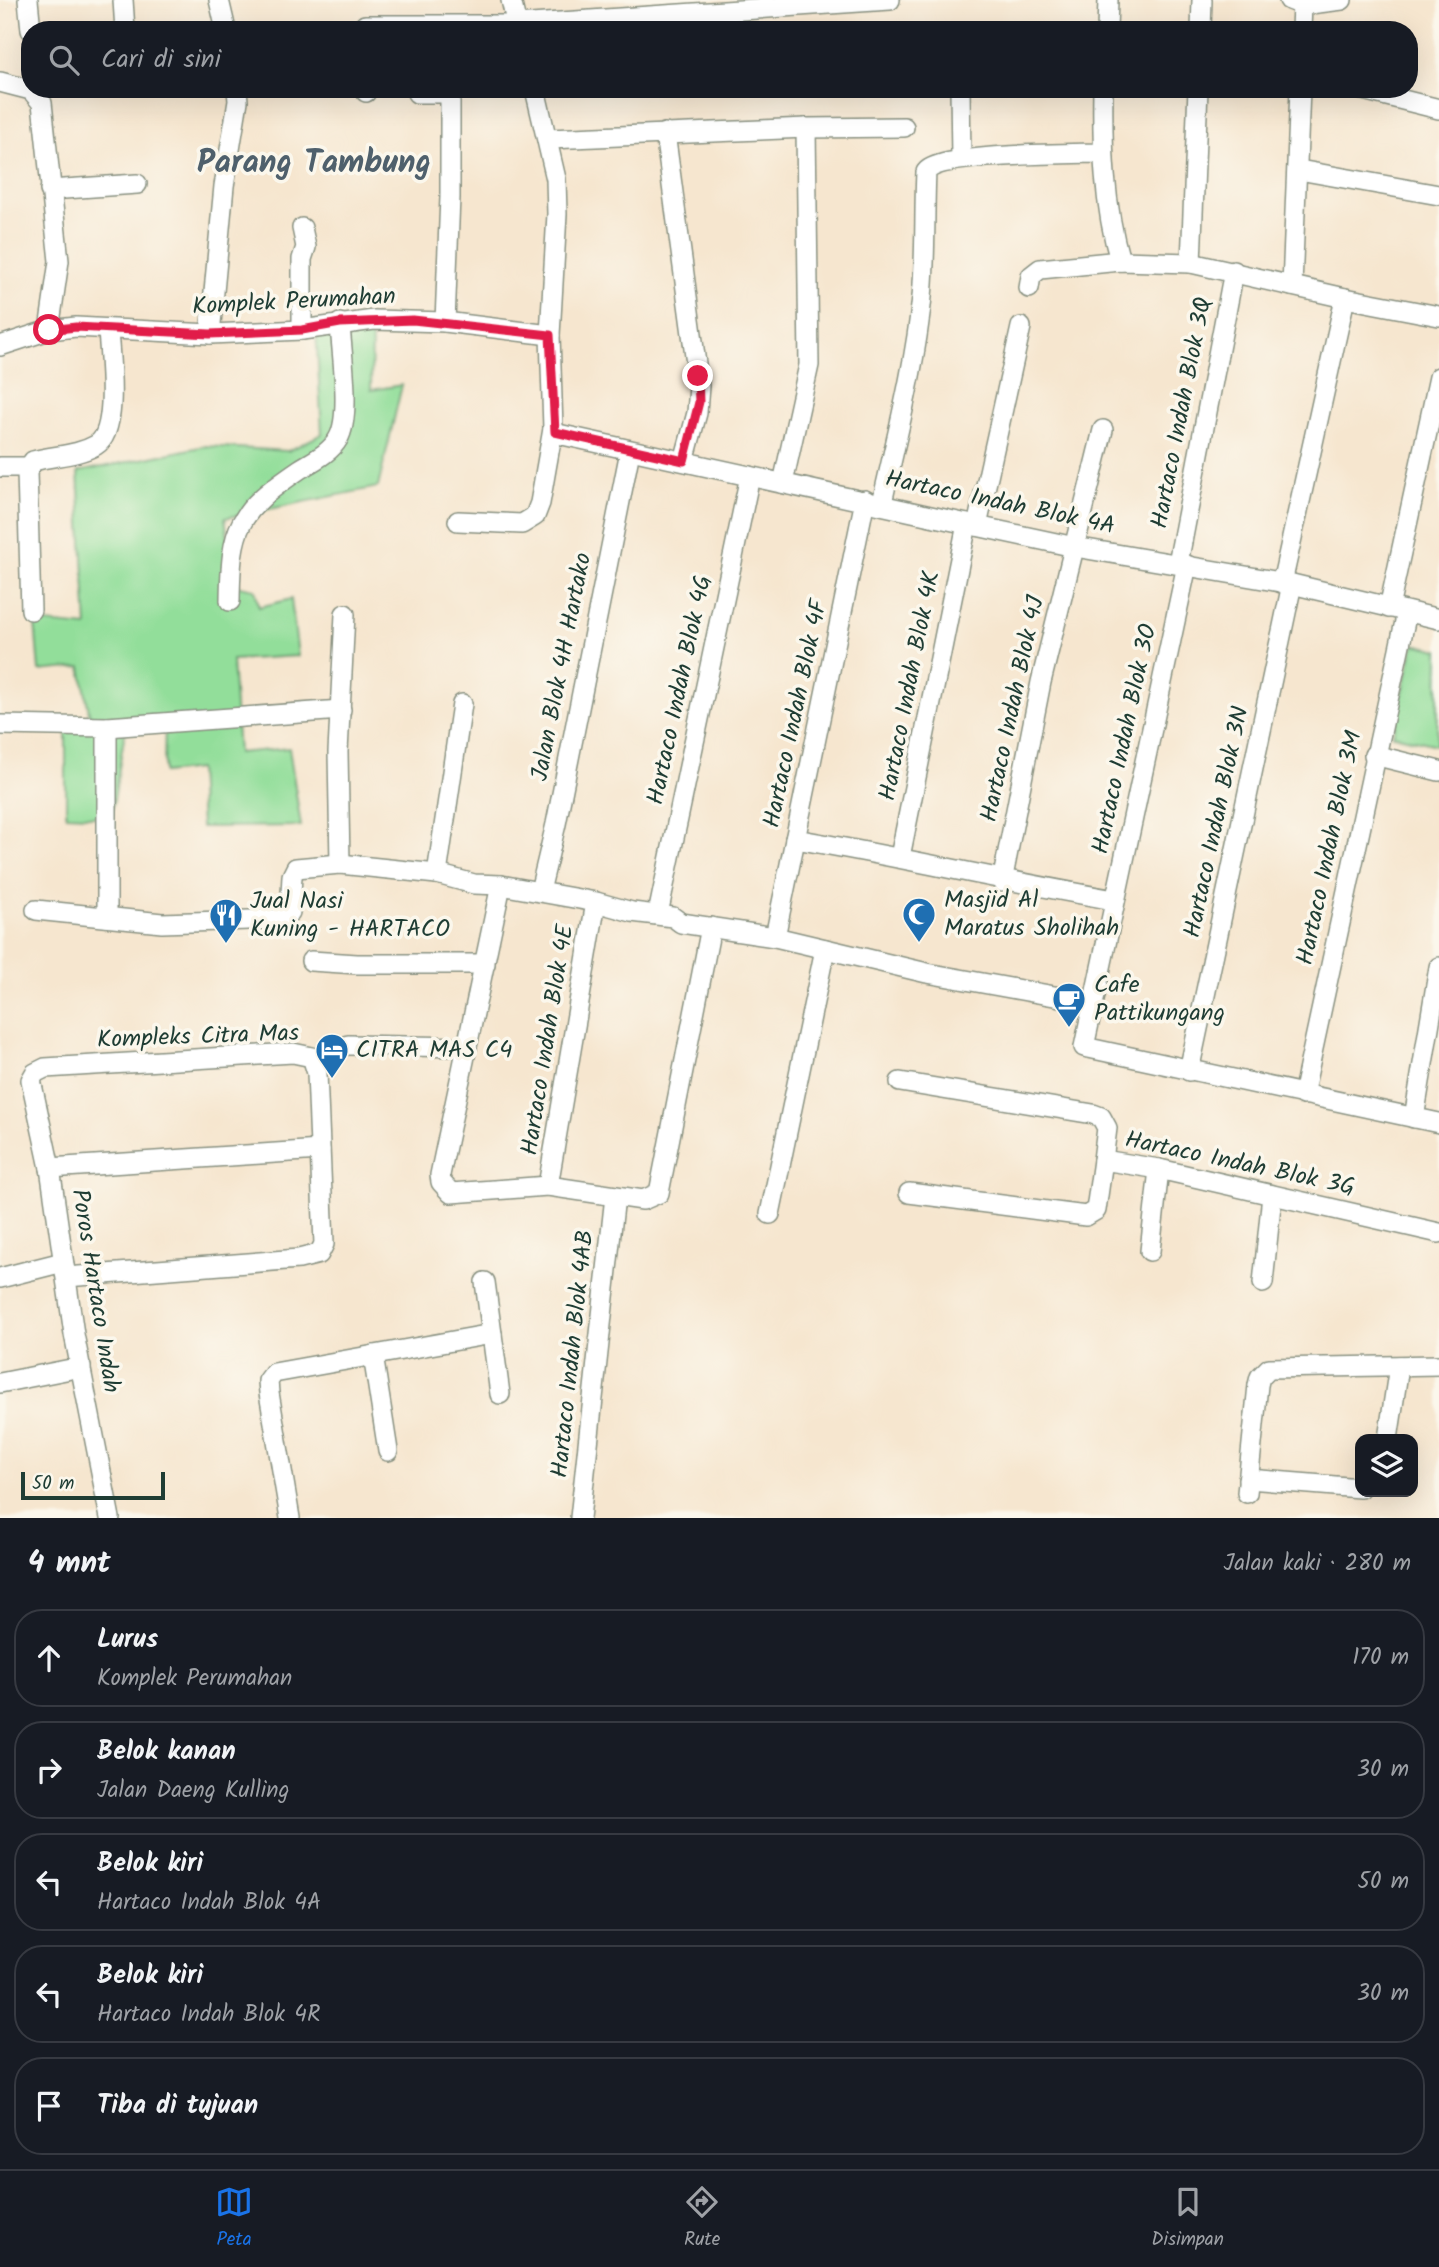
<!DOCTYPE html>
<html lang="id">
<head>
<meta charset="utf-8">
<style>
	:root { --surface:#171b24; --page:#20242c; --text:#f1f3f6; --muted:#9ea1a6; --line:#363941; --accent:#1a73e8 }
	body { margin:0; font-family:Kalam,sans-serif; background:var(--page); color:var(--text) }
	.controls { position:absolute; right:21px; bottom:21px; display:grid; overflow:hidden; border-radius:14px; box-shadow:0 7px 28px #0002 }
	.controls button { width:63px; height:63px; display:grid; place-items:center; padding:0; border:0; border-bottom:2px solid var(--line); background:var(--surface); color:var(--text); font:35px sans-serif }
	.scale { position:absolute; left:21px; bottom:18px; width:144px; box-sizing:border-box; padding-left:7px; border:4px solid #1f3d34; border-top:0; font-size:19px; line-height:24px; white-space:nowrap; color:#1f3d34; -webkit-text-stroke:5px #fbf7ec; paint-order:stroke }
	.stop { position:absolute; width:21px; height:21px; margin:-16px; border:5px solid #e11d48; border-radius:50%; background:#fff }
	.stop.end { background:#e11d48; border-color:#fff; box-shadow:0 2px 7px #0008 }
	.list { margin:0; padding:0; list-style:none }
	h2 { display:flex; justify-content:space-between; align-items:center; height:91px; margin:0; padding:0 28px; font-size:30px }
	h2 small { font-size:23px; font-weight:400; color:var(--muted) }
	.list li { display:grid; grid-template-columns:46px 1fr auto; gap:21px; align-items:center; box-sizing:border-box; height:98px; margin:0 14px 14px; padding:0 14px; border:2px solid var(--line); border-radius:28px }
	.list b { display:block; font-size:26px; white-space:nowrap }
	.list p { margin:0; font-size:23px; white-space:nowrap; color:var(--muted) }
	.list em { font-size:23px; font-style:normal; color:var(--muted) }
	.icon { flex:none; width:38px; height:38px; fill:none; stroke:currentColor; stroke-width:2; stroke-linecap:round; stroke-linejoin:round }
	.map { position:relative; flex:none; width:1439px; height:1518px; overflow:hidden }
	.search { position:absolute; background:var(--surface); box-shadow:0 7px 28px #0002; left:21px; right:21px; top:21px; height:77px; display:flex; align-items:center; gap:18px; box-sizing:border-box; padding:0 24px; border-radius:28px; color:var(--muted); font-size:26px }
	.sheet { height:651px; background:var(--surface) }
	nav { display:flex; justify-content:space-around; align-items:center; box-sizing:border-box; height:98px; border-top:2px solid var(--line); background:var(--surface); font-size:19px; color:var(--muted) }
	nav a { display:grid; justify-items:center; gap:4px }
	nav .on { color:var(--accent) }
	.map>svg:first-child { display:block }
	.green { fill:#92de9a; stroke:#588e67; stroke-width:2 }
	.lines { fill:none; stroke-linecap:round; stroke-linejoin:round }
	.street-casing { stroke:#8a9282; stroke-width:22 }
	.street { stroke:#fff; stroke-width:19 }
	.route { stroke:#e11d48; stroke-width:9 }
	.labels { text-anchor:middle; dominant-baseline:central; stroke-width:7; stroke-linejoin:round; paint-order:stroke }
	.street-label { font-size:24px; fill:#1f3d34; stroke:#fbf7ec }
	.poi-label { font-size:24px; fill:#1f3d34; stroke:#fbf7ec; text-anchor:start }
	.district-label { font-size:32px; font-weight:bold; fill:#4f606c; stroke:#fbf7ec }
</style>
</head>
<body>
<div class="map">
<svg width="1439" height="1518" viewBox="0 0 1439 1518">
	<rect width="100%" height="100%" fill="#fbf7ec"/>
	<filter id="ink" filterUnits="userSpaceOnUse"><feTurbulence type="fractalNoise" baseFrequency=".0143" numOctaves="2"/><feDisplacementMap in="SourceGraphic" scale="14" xChannelSelector="R" yChannelSelector="G"/><feConvolveMatrix kernelMatrix="1 2 1 2 8 2 1 2 1" color-interpolation-filters="sRGB"/></filter>
	<filter id="wash" filterUnits="userSpaceOnUse"><feTurbulence type="fractalNoise" baseFrequency=".00686" numOctaves="4" result="noise"/><feDisplacementMap in="SourceGraphic" scale="28" xChannelSelector="R" yChannelSelector="G"/><feGaussianBlur stdDeviation="1.57" result="paint"/><feColorMatrix in="noise" values="0 0 0 0 0 0 0 0 0 0 0 0 0 0 0 0 0 1.4 0 .05"/><feComposite in="paint" operator="in"/></filter>
	<g filter="url(#wash)">
		<rect width="100%" height="100%" fill="#f6e6cf"/>
		<g class="green">
			<path d="M372,328L371,390L402,385L378,487L225,518L235,585L255,589L259,607L291,599L298,656L232,660L238,753L289,748L301,826L201,827L198,769L164,773L165,721L126,726L111,817L66,815V728L91,724L81,667L39,671L35,622L87,627L78,472L205,446L288,451L322,434L316,329Z"/>
			<path d="M1414,644L1439,650L1437,745L1393,735Z"/>
		</g>
	</g>
	<g filter="url(#ink)">
		<g class="lines">
			<defs>
				<g id="street">
					<path d="M28,0L31,30"/>
					<path d="M123,0L125,30"/>
					<path d="M219,0L226,30"/>
					<path d="M511,0L518,30"/>
					<path d="M1289,0L1302,5L1342,0"/>
					<path d="M365,30V25H516L890,0"/>
					<path d="M1107,30L1108,0"/>
					<path d="M1201,30L1202,0"/>
					<path d="M1301,30L1302,5"/>
					<path d="M0,82L31,90L42,103L59,261L49,330"/>
					<path d="M365,89L366,92"/>
					<path d="M960,89L961,159"/>
					<path d="M1103,89C1102,148 1104,205 1120,261"/>
					<path d="M1359,89L1439,109"/>
					<path d="M417,93H445L450,98V197L445,322"/>
					<path d="M665,133L699,386L697,413L684,461"/>
					<path d="M549,139L806,128L904,127"/>
					<path d="M1299,170L1439,195"/>
					<path d="M50,190L137,184"/>
					<path d="M1191,263L1198,89"/>
					<path d="M1292,286L1300,89"/>
					<path d="M1029,288L1031,276L1040,269L1120,261L1191,263L1345,298L1439,316"/>
					<path d="M302,330V259L306,247L302,228"/>
					<path d="M210,334L224,186L238,101L237,89"/>
					<path d="M0,346L49,330L76,327L210,334L302,330L374,320L445,322L550,335"/>
					<path d="M553,429L558,434L967,524L1075,547L1292,584L1439,619"/>
					<path d="M0,467H30"/>
					<path d="M783,483L809,365L806,128"/>
					<path d="M882,503C897,435 915,367 922,297C926,255 924,214 926,172C939,153 1073,154 1103,153"/>
					<path d="M458,521L522,524L535,516L540,503L553,429L550,335L557,214L556,179L535,89"/>
					<path d="M977,526L1021,327"/>
					<path d="M1178,563L1234,271"/>
					<path d="M1187,565L1084,1047L1439,1123"/>
					<path d="M1282,583L1345,298"/>
					<path d="M230,601C231,526 237,512 300,469C313,461 330,453 338,439C352,416 341,351 340,323"/>
					<path d="M1389,608L1439,377"/>
					<path d="M31,610L27,472L33,461C54,455 77,456 96,445C120,431 109,355 108,329"/>
					<path d="M0,725L107,727L341,710"/>
					<path d="M107,727V917"/>
					<path d="M1374,755L1439,771"/>
					<path d="M795,839C902,857 1008,882 1115,900"/>
					<path d="M900,857L967,524"/>
					<path d="M340,864L338,752L345,614"/>
					<path d="M437,874L462,704"/>
					<path d="M1002,882L1041,682L1103,430"/>
					<path d="M501,885L440,1175L441,1182L451,1193L548,1186L643,1200L659,1193L711,927"/>
					<path d="M540,891L556,824L630,451"/>
					<path d="M36,910L162,923L278,919L290,912L292,876L296,868L340,864L437,874L474,884L501,885L596,902L632,912L673,917L681,923L775,937L927,973L1093,1003"/>
					<path d="M658,914L750,476"/>
					<path d="M775,937L865,500"/>
					<path d="M311,961L357,964H485"/>
					<path d="M348,1045L467,1047"/>
					<path d="M1189,1071L1292,584"/>
					<path d="M900,1082L1093,1114L1101,1117L1107,1128L1103,1160"/>
					<path d="M1303,1095L1407,612"/>
					<path d="M1414,1118L1439,967"/>
					<path d="M50,1168L320,1150"/>
					<path d="M548,1186L596,902"/>
					<path d="M909,1193L1086,1216L1096,1210L1103,1160L1159,1169L1439,1233"/>
					<path d="M770,1214L825,949"/>
					<path d="M1150,1251L1159,1169"/>
					<path d="M66,1277L299,1259L319,1254L324,1244L317,1073L312,1057L293,1053L45,1068L35,1073L31,1080L50,1168L74,1334L110,1518"/>
					<path d="M0,1278L63,1262"/>
					<path d="M485,1282L500,1394"/>
					<path d="M1263,1283L1272,1195"/>
					<path d="M373,1355L388,1451"/>
					<path d="M0,1383L81,1367"/>
					<path d="M1388,1439L1399,1366"/>
					<path d="M1248,1479L1360,1488"/>
					<path d="M1247,1493L1258,1385L1260,1377L1269,1368L1439,1365"/>
					<path d="M290,1518L269,1393L268,1381L274,1373L492,1334"/>
					<path d="M580,1518L615,1196"/>
				</g>
			</defs>
			<use href="#street" class="street-casing"/>
			<use href="#street" class="street"/>
		</g>
	</g>
	<g class="lines" filter="url(#ink)">
		<path class="route" d="M49,330L76,327L210,334L302,330L340,323L413,320L550,335L555,432L684,461L699,402L698,376"/>
	</g>
	<defs>
		<symbol id="mosque-pin" viewBox="-11 -11 22 30"><path d="M0 17L-7.5 6A9.5 9.5 0 1 1 7.5 6Z" fill="#1f6fb2" stroke="#fbf7ec"/><path d="M3.5-4.9A6 6 0 1 0 3.5 4.9A5 5 0 1 1 3.5-4.9Z" fill="#fff"/></symbol>
		<symbol id="restaurant-pin" viewBox="-11 -11 22 30"><path d="M0 17L-7.5 6A9.5 9.5 0 1 1 7.5 6Z" fill="#1f6fb2" stroke="#fbf7ec"/><path d="M-5-6h1v4h1v-4h1v4h1v-4h1v5L-1.5 .5V6h-2V.5L-5-1ZM5-6V6H3V1.5H1.5Q1.5-4 5-6Z" fill="#fff"/></symbol>
		<symbol id="cafe-pin" viewBox="-11 -11 22 30"><path d="M0 17L-7.5 6A9.5 9.5 0 1 1 7.5 6Z" fill="#1f6fb2" stroke="#fbf7ec"/><path d="M-5.5-4.5H6V0H3Q3 3.5 0 3.5H-2.5Q-5.5 3.5-5.5 0ZM3-3.2v2h1.7v-2ZM-6 4.5H4V6H-6Z" fill="#fff"/></symbol>
		<symbol id="hotel-pin" viewBox="-11 -11 22 30"><path d="M0 17L-7.5 6A9.5 9.5 0 1 1 7.5 6Z" fill="#1f6fb2" stroke="#fbf7ec"/><path d="M-6-4.5h1.5V1H6V5H4.5V3h-9V5H-6ZM-4 0a1.8 1.8 0 1 1 3.6 0ZM.5 0V-2.5h3Q6-2.5 6 0Z" fill="#fff"/></symbol>
	</defs>
	<g fill-rule="evenodd">
		<use href="#mosque-pin" x="900" y="895" width="38" height="52"/>
		<use href="#restaurant-pin" x="207" y="896" width="38" height="52"/>
		<use href="#cafe-pin" x="1050" y="980" width="38" height="52"/>
		<use href="#hotel-pin" x="313" y="1031" width="38" height="52"/>
	</g>
	<g class="labels">
		<g class="street-label">
			<text transform="translate(294 302) rotate(-3)">Komplek Perumahan</text>
			<text transform="translate(1182 413) rotate(-79)">Hartaco Indah Blok 3Q</text>
			<text transform="translate(1000 503) rotate(12)">Hartaco Indah Blok 4A</text>
			<text transform="translate(562 667) rotate(-79)">Jalan Blok 4H Hartako</text>
			<text transform="translate(910 686) rotate(-79)">Hartaco Indah Blok 4K</text>
			<text transform="translate(680 690) rotate(-78)">Hartaco Indah Blok 4G</text>
			<text transform="translate(1013 709) rotate(-78)">Hartaco Indah Blok 4J</text>
			<text transform="translate(796 714) rotate(-78)">Hartaco Indah Blok 4F</text>
			<text transform="translate(1125 739) rotate(-78)">Hartaco Indah Blok 3O</text>
			<text transform="translate(1217 822) rotate(-78)">Hartaco Indah Blok 3N</text>
			<text transform="translate(1330 848) rotate(-78)">Hartaco Indah Blok 3M</text>
			<text transform="translate(198 1037) rotate(-2)">Kompleks Citra Mas</text>
			<text transform="translate(548 1040) rotate(-81)">Hartaco Indah Blok 4E</text>
			<text transform="translate(1240 1164) rotate(12)">Hartaco Indah Blok 3G</text>
			<text transform="translate(95 1291) rotate(81)">Poros Hartaco Indah</text>
			<text transform="translate(573 1354) rotate(-84)">Hartaco Indah Blok 4AB</text>
		</g>
		<g class="poi-label">
			<text x="944" y="900">Masjid Al<tspan x="944" dy="28">Maratus Sholihah</tspan></text>
			<text x="250" y="901">Jual Nasi<tspan x="250" dy="28">Kuning - HARTACO</tspan></text>
			<text x="1094" y="985">Cafe<tspan x="1094" dy="28">Pattikungang</tspan></text>
			<text x="356" y="1050">CITRA MAS C4</text>
		</g>
		<g class="district-label">
			<text x="314" y="163">Parang Tambung</text>
		</g>
	</g>
</svg>
<div class="controls">
<button><svg class="icon" aria-label="layers" viewBox="0 0 24 24"><path d="M12 4l9 5-9 5-9-5zM3 14l9 5 9-5"/></svg></button>
</div>
<div class="scale">50 m</div>
<div class="stop" style="left:49px;top:330px"></div>
<div class="stop end" style="left:698px;top:376px"></div>
<div class="search"><svg class="icon" aria-label="search" viewBox="0 0 24 24"><circle cx="10" cy="10" r="6"/><path d="M15 15l6 6"/></svg>Cari di sini</div>
</div>
<section class="sheet">
<h2>4 mnt<small>Jalan kaki · 280 m</small></h2>
<ul class="list">
<li><svg class="icon" aria-label="ahead" viewBox="0 0 24 24"><path d="M12 20V5M6 11l6-6 6 6"/></svg><div><b>Lurus</b><p>Komplek Perumahan</p></div><em>170 m</em></li>
<li><svg class="icon" aria-label="right" viewBox="0 0 24 24"><path d="M7 20v-9h11M14 6l5 5-5 5"/></svg><div><b>Belok kanan</b><p>Jalan Daeng Kulling</p></div><em>30 m</em></li>
<li><svg class="icon" aria-label="left" viewBox="0 0 24 24"><path d="M17 20v-9H6M10 6l-5 5 5 5"/></svg><div><b>Belok kiri</b><p>Hartaco Indah Blok 4A</p></div><em>50 m</em></li>
<li><svg class="icon" aria-label="left" viewBox="0 0 24 24"><path d="M17 20v-9H6M10 6l-5 5 5 5"/></svg><div><b>Belok kiri</b><p>Hartaco Indah Blok 4R</p></div><em>30 m</em></li>
<li><svg class="icon" aria-label="arrive" viewBox="0 0 24 24"><path d="M6 21V4h12l-3 4 3 4H6"/></svg><div><b>Tiba di tujuan</b></div></li>
</ul>
</section>
<nav>
<a class="on"><svg class="icon" aria-label="map" viewBox="0 0 24 24"><path d="M3 6l6-2 6 2 6-2v14l-6 2-6-2-6 2zM9 4v14M15 6v14"/></svg>Peta</a>
<a><svg class="icon" aria-label="directions" viewBox="0 0 24 24"><path d="M12 3l9 9-9 9-9-9zM9 14v-3h6M13 9l2 2-2 2"/></svg>Rute</a>
<a><svg class="icon" aria-label="saved" viewBox="0 0 24 24"><path d="M7 4h10v16l-5-4-5 4z"/></svg>Disimpan</a>
</nav>
</body>
</html>
